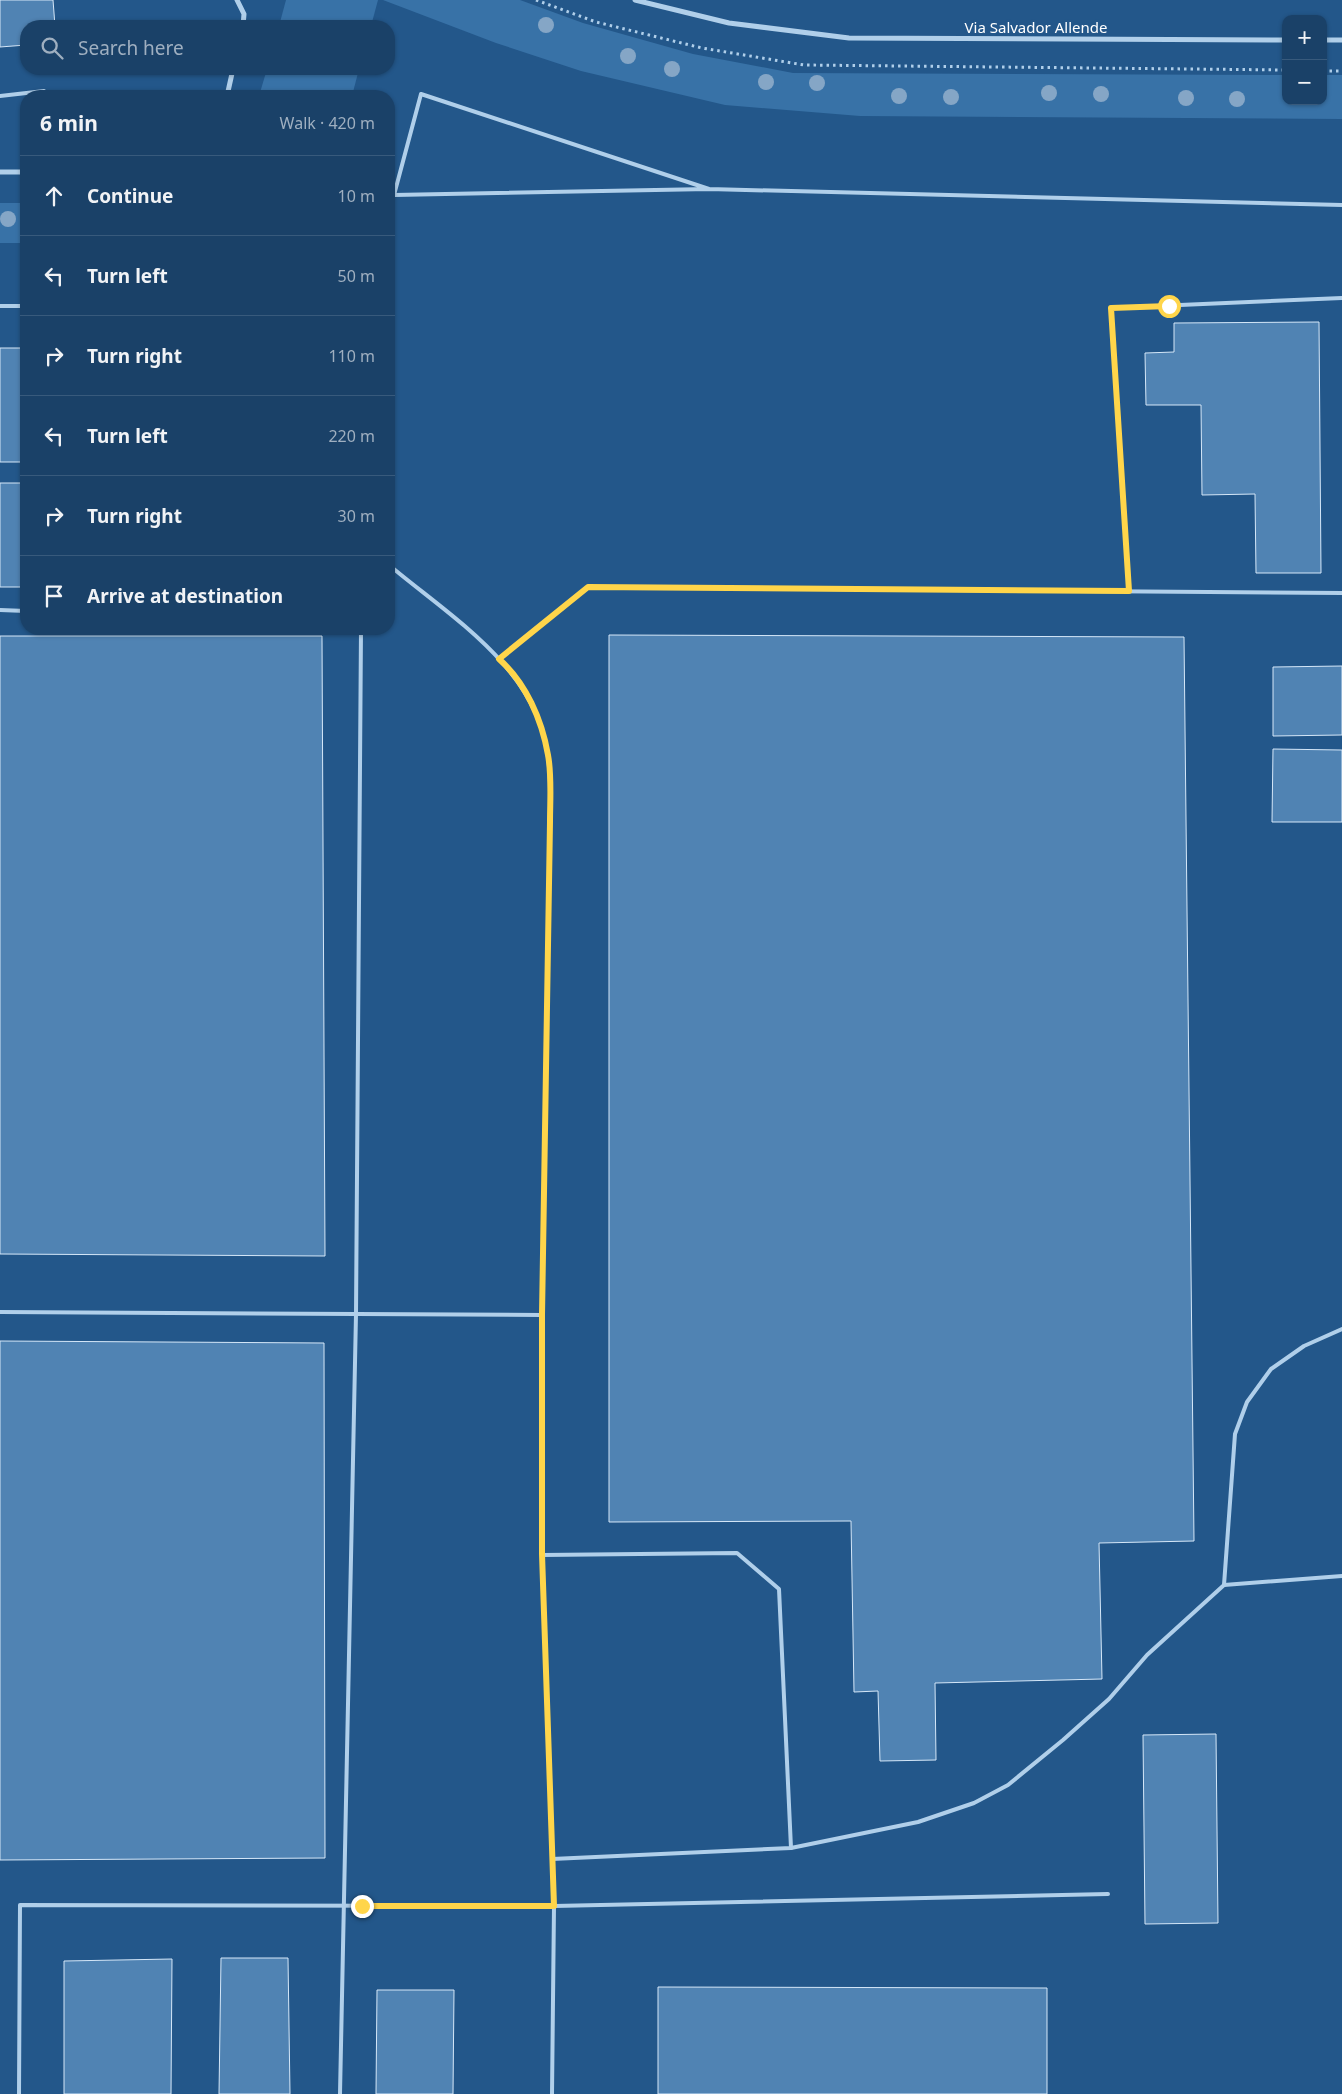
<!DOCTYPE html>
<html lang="en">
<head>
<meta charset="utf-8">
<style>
	:root { --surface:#1a4168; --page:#274c71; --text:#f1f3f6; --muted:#9fafc0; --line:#385a7c }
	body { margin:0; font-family:"Noto Sans",sans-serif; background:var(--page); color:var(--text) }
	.controls { position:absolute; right:15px; top:15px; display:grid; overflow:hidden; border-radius:10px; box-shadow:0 1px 4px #0004 }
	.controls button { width:45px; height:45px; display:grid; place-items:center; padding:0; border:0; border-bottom:1px solid var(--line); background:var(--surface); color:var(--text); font:25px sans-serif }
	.stop { position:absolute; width:15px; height:15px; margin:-11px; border:4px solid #ffd54a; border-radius:50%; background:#fff }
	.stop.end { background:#ffd54a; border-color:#fff; box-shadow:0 1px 5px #0008 }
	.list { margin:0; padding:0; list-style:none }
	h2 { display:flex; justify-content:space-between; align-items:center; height:65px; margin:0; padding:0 20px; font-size:21px }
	h2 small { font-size:16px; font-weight:400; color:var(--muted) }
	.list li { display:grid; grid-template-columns:32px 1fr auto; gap:15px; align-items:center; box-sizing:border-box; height:80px; padding:0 20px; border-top:1px solid var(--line) }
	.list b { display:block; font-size:19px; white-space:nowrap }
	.list em { font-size:16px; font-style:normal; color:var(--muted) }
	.icon { flex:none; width:28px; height:28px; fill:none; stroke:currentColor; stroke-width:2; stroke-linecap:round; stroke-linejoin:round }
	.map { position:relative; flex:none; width:1342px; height:2094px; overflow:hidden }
	.search { position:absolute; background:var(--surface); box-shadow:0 1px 4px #0004; left:20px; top:20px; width:375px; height:55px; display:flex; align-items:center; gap:12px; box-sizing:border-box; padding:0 18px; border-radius:20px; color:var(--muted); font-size:19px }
	.panel { position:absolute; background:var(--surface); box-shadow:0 1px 4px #0004; left:20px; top:90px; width:375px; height:545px; border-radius:20px }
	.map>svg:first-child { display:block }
	.green { fill:#3872a7 }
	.building { fill:#5083b3; stroke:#d5e7f8 }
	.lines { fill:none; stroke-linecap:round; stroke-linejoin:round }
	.path { stroke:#b0cfea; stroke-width:3; stroke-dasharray:2.5 4; stroke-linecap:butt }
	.service { stroke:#b0cfea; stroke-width:4 }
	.minor { stroke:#b0cfea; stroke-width:5 }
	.tree { fill:#85a6c6 }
	.route { stroke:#ffd54a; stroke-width:6 }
	.labels { text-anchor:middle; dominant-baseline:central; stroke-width:5; stroke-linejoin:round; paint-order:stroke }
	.street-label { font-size:15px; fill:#fff; stroke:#23578a }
</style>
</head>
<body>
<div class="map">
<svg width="1342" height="2094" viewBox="0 0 1342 2094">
	<rect width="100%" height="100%" fill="#23578a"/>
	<g class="green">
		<path d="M286,0H378L371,26H279Z"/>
		<path d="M383,0H520L583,23L693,54L793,73L1286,75V101H1323V75H1342V119L860,116L725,105L581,71L496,43Z"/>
		<path d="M267,69H359L352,96H259Z"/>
		<rect x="0" y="203" width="26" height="40"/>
	</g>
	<g class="building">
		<path d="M0,0H53L55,26H26V45L0,47Z"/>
		<path d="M1319,322L1321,573H1256L1255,494L1202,495L1201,405H1146L1145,353L1174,352V323Z"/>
		<rect x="0" y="348" width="26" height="114"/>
		<rect x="0" y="483" width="26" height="104"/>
		<path d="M609,635L1184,637L1194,1541L1099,1543L1102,1679L935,1683L936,1760L880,1761L878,1691L854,1692L851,1521L609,1522Z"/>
		<path d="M0,636H322L325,1256L0,1254Z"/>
		<path d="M1342,666V735L1273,736V667Z"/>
		<path d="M1273,749L1342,750V822H1272Z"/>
		<path d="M0,1341L324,1343L325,1858L0,1860Z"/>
		<path d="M1216,1734L1218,1923L1145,1924L1143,1735Z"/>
		<path d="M221,1958H288L290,2094H219Z"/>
		<path d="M172,1959L171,2094H64V1961Z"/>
		<path d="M658,1987L1047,1988V2094H658Z"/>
		<path d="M377,1990H454L453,2094H376Z"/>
	</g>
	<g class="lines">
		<g class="path">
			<path d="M536,0L596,22L702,48L804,65L1286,70"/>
			<path d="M1323,71H1342"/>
		</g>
		<g class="service">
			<path d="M0,96L44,91"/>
			<path d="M709,189L421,94L394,195L709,189L1342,205"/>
			<path d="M0,306H26"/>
			<path d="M389,565C452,618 537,668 548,757C551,778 550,800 550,822L542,1315V1555L554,1906L552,2094"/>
			<path d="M1129,591L1111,308L1342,298"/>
			<path d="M0,610L26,611"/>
			<path d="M499,659L588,587L1342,593"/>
			<path d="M0,1312L542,1315"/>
			<path d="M542,1555L737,1553L779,1589L791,1848"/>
			<path d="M1224,1585L1235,1434L1247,1402L1271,1369L1304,1346L1342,1329"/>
			<path d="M552,1859L791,1848L918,1822L974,1803L1008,1785L1063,1740L1109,1699L1147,1655L1224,1585L1342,1576"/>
			<path d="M19,2094L20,1905L554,1906L1108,1894"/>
			<path d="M340,2094L356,1314L361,629"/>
		</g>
		<g class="minor">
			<path d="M237,0L244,14L243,26"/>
			<path d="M635,0L729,23L849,38L1286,40"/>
			<path d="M1323,40H1342"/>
			<path d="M227,96L233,69"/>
			<path d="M0,172H26"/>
		</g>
	</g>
	<g class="tree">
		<circle cx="546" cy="25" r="8"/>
		<circle cx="628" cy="56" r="8"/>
		<circle cx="672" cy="69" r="8"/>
		<circle cx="766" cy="82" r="8"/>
		<circle cx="817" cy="83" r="8"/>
		<circle cx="1049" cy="93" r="8"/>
		<circle cx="1101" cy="94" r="8"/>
		<circle cx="899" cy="96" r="8"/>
		<circle cx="951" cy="97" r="8"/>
		<circle cx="1186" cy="98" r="8"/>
		<circle cx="1237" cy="99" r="8"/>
		<circle cx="8" cy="219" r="8"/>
	</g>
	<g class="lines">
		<path class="route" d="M362,1906H554L542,1554V1315L550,822C550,800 552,776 548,755C542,720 526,683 499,659L588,587L1129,591L1111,308L1169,306"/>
	</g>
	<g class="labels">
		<g class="street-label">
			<text x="1036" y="27">Via Salvador Allende</text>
		</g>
	</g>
</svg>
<div class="controls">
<button>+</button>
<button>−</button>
</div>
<div class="stop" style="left:1169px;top:306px"></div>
<div class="stop end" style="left:362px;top:1906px"></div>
<div class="search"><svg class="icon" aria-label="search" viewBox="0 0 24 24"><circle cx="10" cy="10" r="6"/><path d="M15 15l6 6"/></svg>Search here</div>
<section class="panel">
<h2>6 min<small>Walk · 420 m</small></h2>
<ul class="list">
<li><svg class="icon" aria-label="ahead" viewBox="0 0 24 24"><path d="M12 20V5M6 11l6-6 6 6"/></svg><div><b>Continue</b></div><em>10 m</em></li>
<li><svg class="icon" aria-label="left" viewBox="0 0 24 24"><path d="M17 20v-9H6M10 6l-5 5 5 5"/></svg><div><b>Turn left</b></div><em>50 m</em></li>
<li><svg class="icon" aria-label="right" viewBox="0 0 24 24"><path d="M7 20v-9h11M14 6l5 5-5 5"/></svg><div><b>Turn right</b></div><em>110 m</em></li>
<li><svg class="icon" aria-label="left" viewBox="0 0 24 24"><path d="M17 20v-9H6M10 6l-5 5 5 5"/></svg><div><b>Turn left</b></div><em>220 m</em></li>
<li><svg class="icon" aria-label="right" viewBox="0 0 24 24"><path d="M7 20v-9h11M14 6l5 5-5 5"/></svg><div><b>Turn right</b></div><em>30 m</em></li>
<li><svg class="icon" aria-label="arrive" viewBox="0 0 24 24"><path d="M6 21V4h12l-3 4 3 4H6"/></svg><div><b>Arrive at destination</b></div></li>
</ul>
</section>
</div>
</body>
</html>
